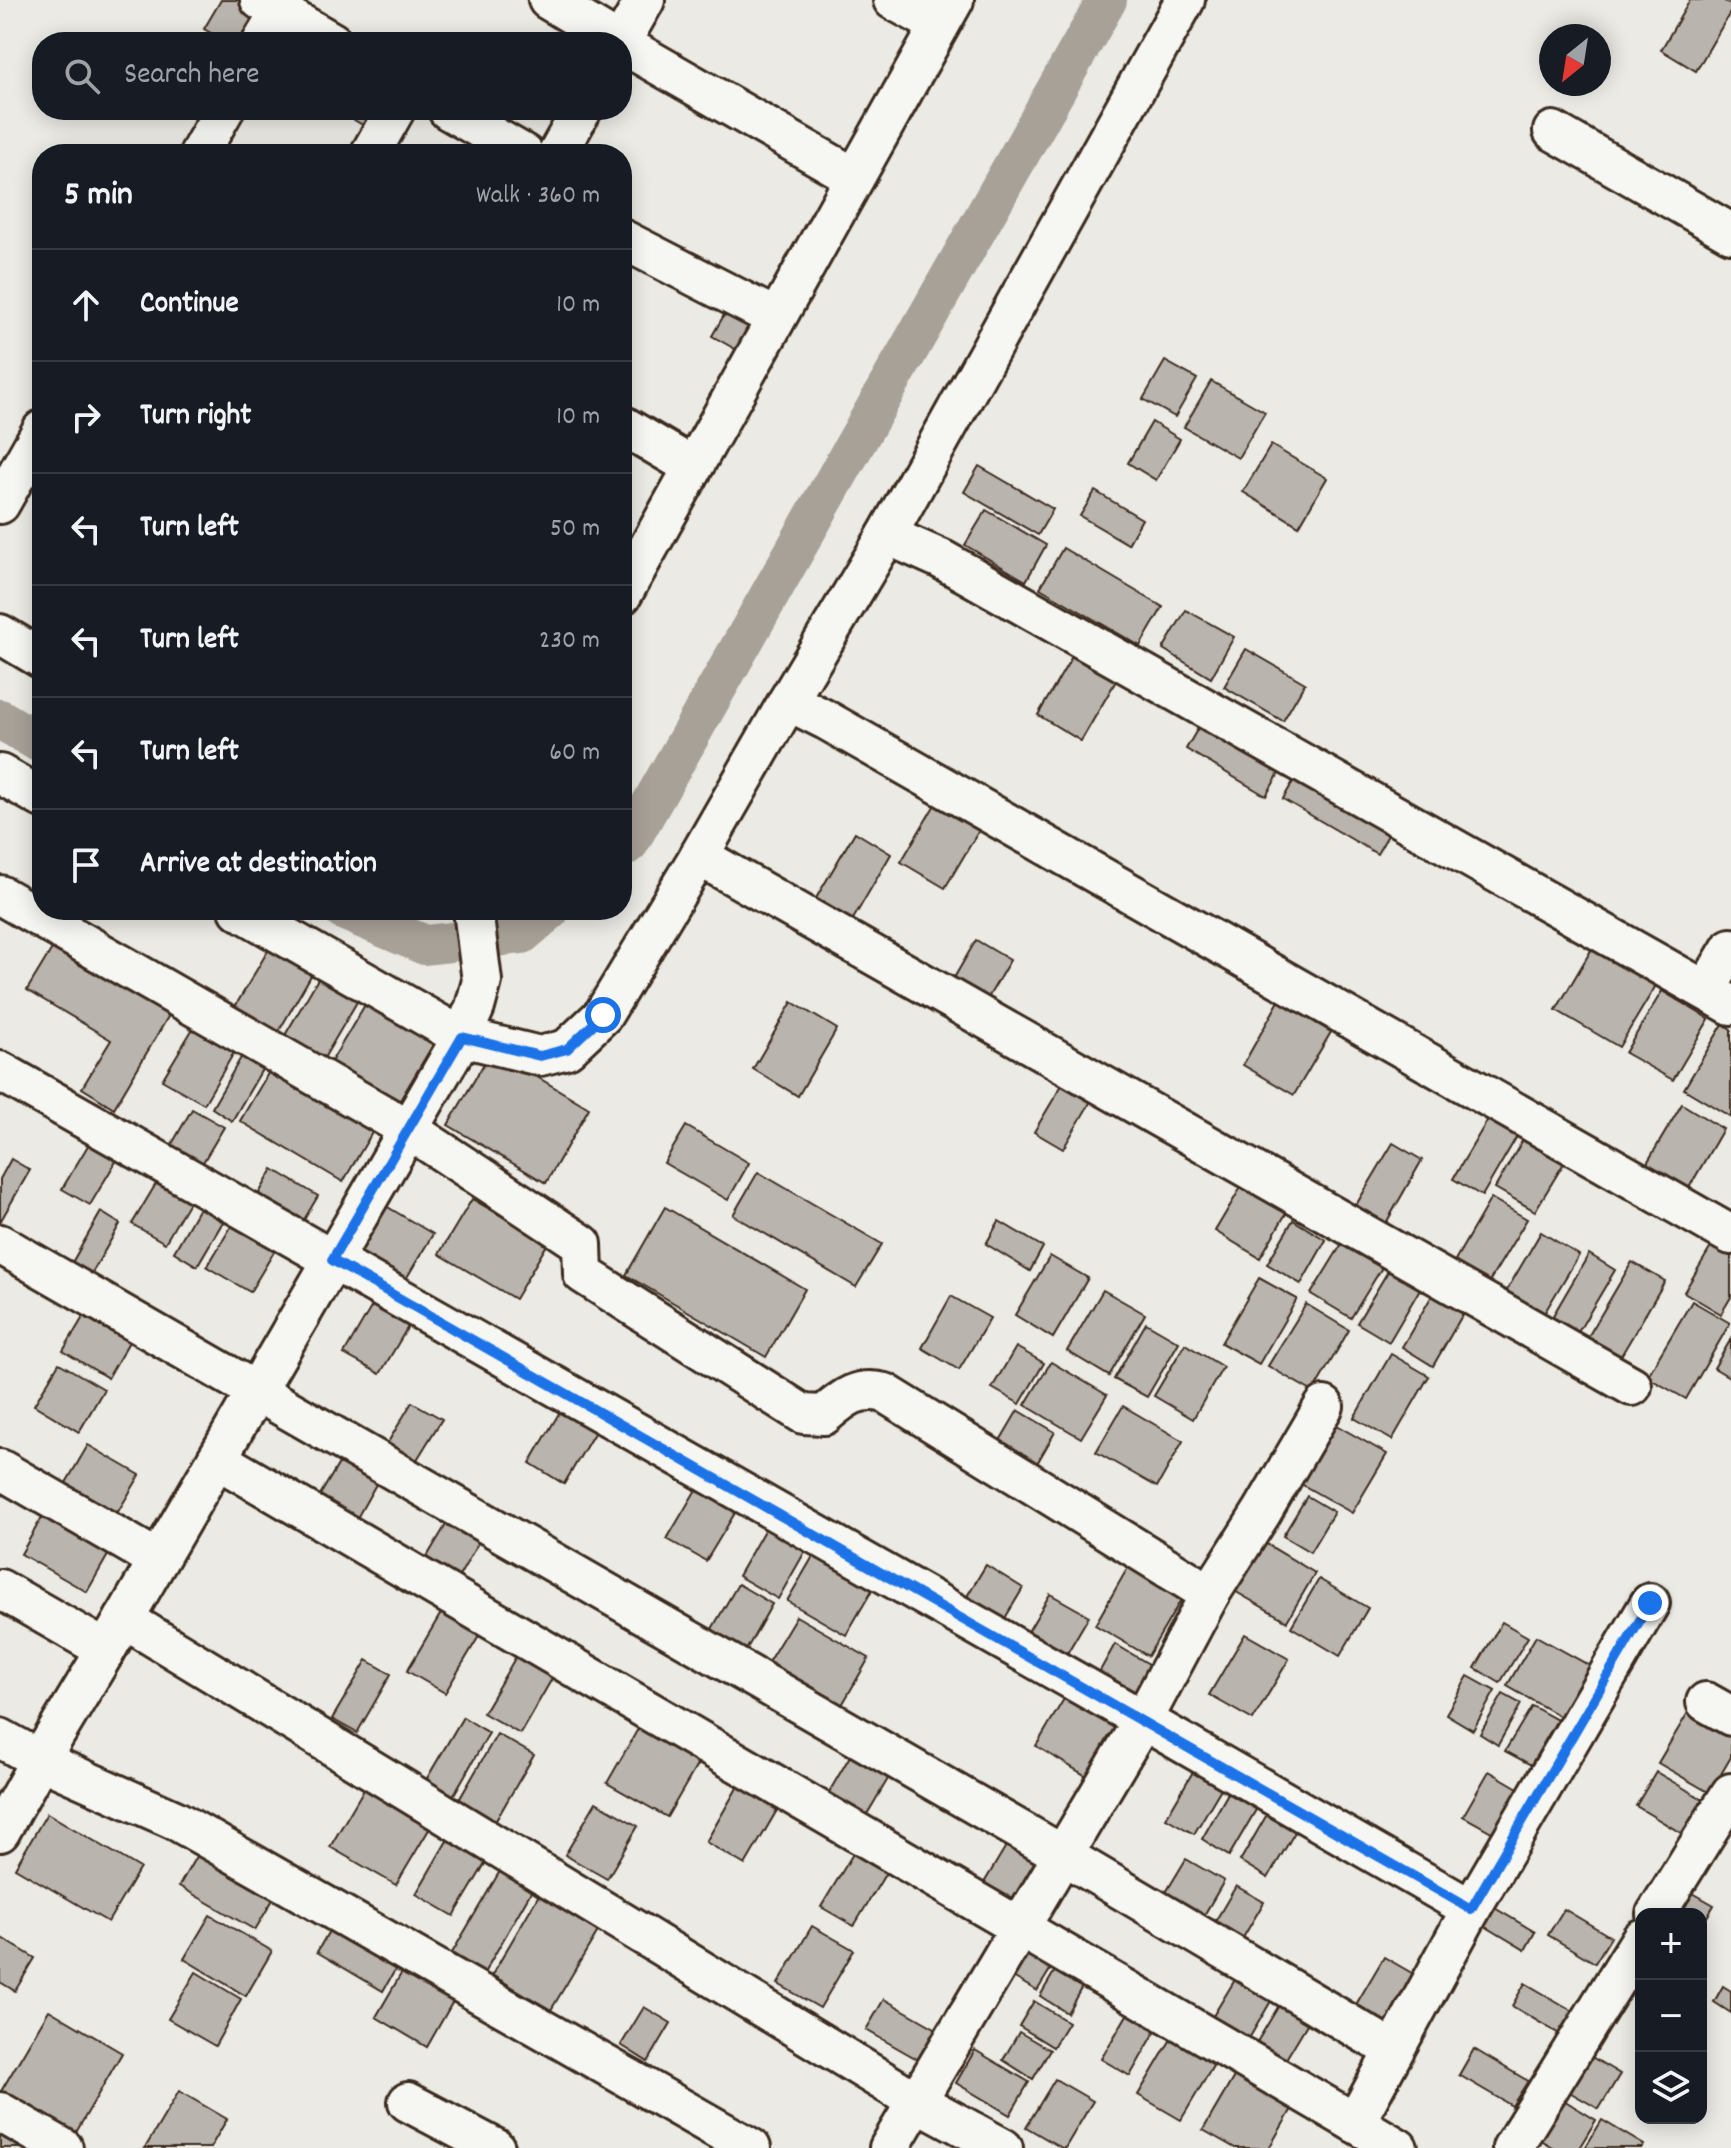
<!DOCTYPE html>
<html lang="en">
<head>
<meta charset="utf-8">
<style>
	:root { --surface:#171b24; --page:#242831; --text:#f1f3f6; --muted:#9ea1a6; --line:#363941 }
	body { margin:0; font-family:Dekko,sans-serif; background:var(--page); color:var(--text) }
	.controls { position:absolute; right:24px; bottom:24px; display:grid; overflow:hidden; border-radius:16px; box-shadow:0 4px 20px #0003 }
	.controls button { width:72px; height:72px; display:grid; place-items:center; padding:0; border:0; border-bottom:2px solid var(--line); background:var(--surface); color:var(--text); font:40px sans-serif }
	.compass { position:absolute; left:1539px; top:24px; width:72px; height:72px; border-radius:50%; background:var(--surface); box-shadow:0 4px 20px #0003; rotate:210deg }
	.stop { position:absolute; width:24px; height:24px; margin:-18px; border:6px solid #1a73e8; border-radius:50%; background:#fff }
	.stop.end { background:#1a73e8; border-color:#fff; box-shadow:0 2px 8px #0008 }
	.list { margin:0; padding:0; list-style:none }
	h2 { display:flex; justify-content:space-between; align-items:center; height:104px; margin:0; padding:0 32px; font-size:34px }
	h2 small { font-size:26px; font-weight:400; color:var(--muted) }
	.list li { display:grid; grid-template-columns:52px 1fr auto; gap:24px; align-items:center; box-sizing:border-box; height:112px; padding:0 32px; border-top:2px solid var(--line) }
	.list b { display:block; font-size:30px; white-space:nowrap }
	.list em { font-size:26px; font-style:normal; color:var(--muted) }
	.icon { flex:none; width:44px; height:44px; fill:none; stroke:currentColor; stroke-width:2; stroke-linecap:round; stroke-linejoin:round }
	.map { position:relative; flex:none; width:1731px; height:2148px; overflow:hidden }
	.search { position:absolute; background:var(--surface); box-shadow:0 4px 20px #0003; left:32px; top:32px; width:600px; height:88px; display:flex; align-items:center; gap:20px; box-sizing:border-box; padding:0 28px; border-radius:32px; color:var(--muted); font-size:30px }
	.panel { position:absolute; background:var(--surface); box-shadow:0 4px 20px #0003; left:32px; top:144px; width:600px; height:776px; border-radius:32px }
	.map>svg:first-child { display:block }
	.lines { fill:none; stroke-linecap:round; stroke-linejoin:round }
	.canal { stroke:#a8a198; stroke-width:40 }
	.building { fill:#bab4ae; stroke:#3b2a1e; stroke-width:2 }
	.minor-casing { stroke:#3b2a1e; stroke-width:44 }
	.minor { stroke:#f6f6f2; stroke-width:38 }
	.route { stroke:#1a73e8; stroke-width:10 }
</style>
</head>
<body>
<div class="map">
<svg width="1731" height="2148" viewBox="0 0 1731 2148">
	<rect width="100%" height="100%" fill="#ebeae5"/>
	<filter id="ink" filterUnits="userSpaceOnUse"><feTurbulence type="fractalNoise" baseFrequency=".0125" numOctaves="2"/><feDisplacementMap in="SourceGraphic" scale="16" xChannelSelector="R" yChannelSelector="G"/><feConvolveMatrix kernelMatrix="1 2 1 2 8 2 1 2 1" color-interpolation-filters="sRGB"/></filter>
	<g filter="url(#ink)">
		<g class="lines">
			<g class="canal">
				<path d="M0,719L42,744"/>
				<path d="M622,848L629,843L1107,0"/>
				<path d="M343,910L425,945L522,934L550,910"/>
			</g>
		</g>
		<g class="building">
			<path d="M221,0H251L263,7L243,42H226L204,29Z"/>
			<path d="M1690,0H1723L1731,5V11L1696,71L1661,50Z"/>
			<path d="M338,110H381L369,129Z"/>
			<path d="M731,303L762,321L742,353L712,336Z"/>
			<path d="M1165,361L1197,379L1175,417L1143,399Z"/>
			<path d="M1211,381L1265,412L1238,458L1184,427Z"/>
			<path d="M1152,422L1180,439L1156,480L1128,463Z"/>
			<path d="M1271,445L1327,478L1299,526L1243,492Z"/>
			<path d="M979,466L1053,509L1038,535L964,492Z"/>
			<path d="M1095,491L1142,519L1128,544L1080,516Z"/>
			<path d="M986,510L1046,545L1026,581L965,545Z"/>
			<path d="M1063,548L1163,607L1140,646L1040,588Z"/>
			<path d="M1186,610L1234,637L1211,678L1163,649Z"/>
			<path d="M1246,649L1305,683L1283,721L1224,687Z"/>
			<path d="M1074,653L1117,679L1081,741L1038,715Z"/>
			<path d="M1205,716L1285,763L1266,796L1186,749Z"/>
			<path d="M1301,768L1395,823L1377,854L1283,799Z"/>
			<path d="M940,796L984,822L945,888L901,862Z"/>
			<path d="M855,832L891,854L852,921L815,900Z"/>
			<path d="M59,937L175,1005L114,1108L82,1088L111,1040L27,990Z"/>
			<path d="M976,940L1010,960L988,998L954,978Z"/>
			<path d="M1597,940L1661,977L1619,1047L1556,1010Z"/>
			<path d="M270,947L313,972L272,1043L229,1017Z"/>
			<path d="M322,972L361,995L320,1065L281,1042Z"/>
			<path d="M1662,991L1709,1019L1673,1080L1625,1053Z"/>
			<path d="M369,998L437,1038L393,1112L325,1072Z"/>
			<path d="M1279,1001L1331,1032L1294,1095L1243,1065Z"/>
			<path d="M792,1002L837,1029L798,1096L753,1069Z"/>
			<path d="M1723,1024L1731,1029V1117L1684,1089Z"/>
			<path d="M195,1025L236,1049L204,1104L162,1080Z"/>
			<path d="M492,1050L589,1108L546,1183L448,1125Z"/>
			<path d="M243,1054L264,1066L232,1121L212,1108Z"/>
			<path d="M277,1058L380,1119L343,1182L240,1121Z"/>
			<path d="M1069,1073L1098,1089L1063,1149L1034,1132Z"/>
			<path d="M1682,1104L1723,1129L1686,1193L1644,1168Z"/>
			<path d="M192,1109L224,1127L199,1169L168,1151Z"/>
			<path d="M1491,1114L1520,1131L1482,1196L1453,1179Z"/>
			<path d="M686,1126L749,1163L728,1200L664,1163Z"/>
			<path d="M1529,1129L1570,1153L1535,1211L1495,1188Z"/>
			<path d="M90,1142L118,1158L90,1205L62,1189Z"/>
			<path d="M1393,1143L1422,1160L1386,1223L1356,1205Z"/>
			<path d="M11,1159L30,1170L0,1222V1179Z"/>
			<path d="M273,1169L318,1196L298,1230L253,1204Z"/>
			<path d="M758,1172L882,1244L856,1287L733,1215Z"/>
			<path d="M1250,1172L1295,1198L1260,1258L1215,1231Z"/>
			<path d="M160,1177L193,1195L165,1243L132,1224Z"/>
			<path d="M1491,1198L1527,1219L1489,1282L1454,1262Z"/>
			<path d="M472,1199L548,1243L515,1299L439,1254Z"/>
			<path d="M200,1206L224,1220L197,1266L174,1252Z"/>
			<path d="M386,1206L433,1234L406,1279L359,1251Z"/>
			<path d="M665,1207L805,1289L766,1357L626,1275Z"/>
			<path d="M101,1212L120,1224L89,1278L70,1266Z"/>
			<path d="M238,1215L281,1240L250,1292L207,1267Z"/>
			<path d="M1293,1220L1326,1240L1301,1284L1267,1264Z"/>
			<path d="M999,1221L1043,1247L1030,1271L986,1244Z"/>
			<path d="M1541,1232L1579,1255L1542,1317L1504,1295Z"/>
			<path d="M1346,1237L1386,1261L1351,1318L1311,1294Z"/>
			<path d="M1717,1237L1731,1245V1297L1721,1314L1684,1292Z"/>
			<path d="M1589,1254L1615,1270L1577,1334L1551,1319Z"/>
			<path d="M1050,1256L1088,1278L1053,1338L1015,1315Z"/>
			<path d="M1632,1262L1665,1281L1618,1361L1585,1342Z"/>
			<path d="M1393,1263L1424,1282L1389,1342L1357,1323Z"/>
			<path d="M1259,1278L1297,1299L1259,1364L1221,1343Z"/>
			<path d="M1437,1287L1468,1305L1433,1366L1402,1347Z"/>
			<path d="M1103,1290L1145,1314L1109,1376L1067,1351Z"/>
			<path d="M951,1296L990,1318L959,1370L922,1348Z"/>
			<path d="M1692,1301L1730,1323L1686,1399L1647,1377Z"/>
			<path d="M373,1304L409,1325L380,1374L344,1354Z"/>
			<path d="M1306,1304L1349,1330L1313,1392L1268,1366Z"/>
			<path d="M89,1307L134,1333L108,1378L63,1351Z"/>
			<path d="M1146,1323L1179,1342L1147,1397L1114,1379Z"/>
			<path d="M1731,1339V1378L1714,1368Z"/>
			<path d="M1185,1344L1223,1367L1193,1419L1154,1396Z"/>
			<path d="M1016,1347L1044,1363L1020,1404L992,1388Z"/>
			<path d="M1391,1354L1429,1376L1392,1440L1354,1418Z"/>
			<path d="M1051,1362L1107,1395L1081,1438L1025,1405Z"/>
			<path d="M59,1363L104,1389L79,1432L34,1405Z"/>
			<path d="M412,1402L442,1419L410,1471L381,1454Z"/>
			<path d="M1123,1406L1183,1441L1157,1487L1096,1452Z"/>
			<path d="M562,1408L597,1428L564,1484L530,1463Z"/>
			<path d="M1018,1410L1055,1432L1028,1479L991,1456Z"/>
			<path d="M1329,1421L1387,1454L1352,1513L1294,1480Z"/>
			<path d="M88,1445L140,1475L107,1530L56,1500Z"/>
			<path d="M344,1455L380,1477L352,1527L314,1505Z"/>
			<path d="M701,1481L741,1503L706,1561L667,1539Z"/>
			<path d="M1307,1496L1334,1512L1310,1552L1283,1536Z"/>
			<path d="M46,1510L112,1548L87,1592L21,1554Z"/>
			<path d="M450,1518L482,1536L452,1589L419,1570Z"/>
			<path d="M771,1518L811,1541L778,1599L738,1576Z"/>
			<path d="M1253,1536L1315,1573L1287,1621L1224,1585Z"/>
			<path d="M819,1546L878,1580L846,1635L787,1601Z"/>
			<path d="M1131,1562L1185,1593L1148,1656L1095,1625Z"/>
			<path d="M986,1565L1023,1588L998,1630L960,1608Z"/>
			<path d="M1319,1579L1368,1608L1340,1656L1291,1627Z"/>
			<path d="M738,1584L772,1604L740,1661L705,1641Z"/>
			<path d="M1050,1594L1089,1616L1063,1660L1025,1637Z"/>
			<path d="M447,1603L485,1626L445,1693L407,1671Z"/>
			<path d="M796,1616L869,1658L838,1712L764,1669Z"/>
			<path d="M1502,1622L1528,1637L1500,1683L1475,1668Z"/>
			<path d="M1245,1634L1289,1659L1253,1720L1209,1695Z"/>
			<path d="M1536,1636L1592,1667L1563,1718L1507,1686Z"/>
			<path d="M1115,1644L1159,1670L1140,1703L1096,1678Z"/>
			<path d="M521,1648L557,1670L520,1734L483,1713Z"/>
			<path d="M367,1660L391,1674L357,1733L332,1719Z"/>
			<path d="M1468,1676L1495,1691L1473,1730L1446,1714Z"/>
			<path d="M1068,1692L1125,1725L1093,1780L1036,1746Z"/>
			<path d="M1503,1694L1521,1704L1498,1745L1480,1734Z"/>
			<path d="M1532,1706L1557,1720L1531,1765L1505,1751Z"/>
			<path d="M1690,1709L1731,1733V1757L1710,1793L1658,1763Z"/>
			<path d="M463,1717L489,1733L453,1796L426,1780Z"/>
			<path d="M643,1720L703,1755L667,1817L607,1783Z"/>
			<path d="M497,1734L534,1755L495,1822L459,1800Z"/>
			<path d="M857,1744L895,1767L863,1821L825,1799Z"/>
			<path d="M1201,1758L1229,1775L1194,1834L1166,1818Z"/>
			<path d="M1489,1771L1523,1791L1497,1835L1463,1816Z"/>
			<path d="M1656,1772L1711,1804L1691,1839L1636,1806Z"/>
			<path d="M371,1777L437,1816L396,1885L330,1847Z"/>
			<path d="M1236,1779L1264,1796L1229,1856L1202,1839Z"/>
			<path d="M741,1781L780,1805L745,1865L706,1842Z"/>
			<path d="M596,1802L638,1826L607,1879L565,1855Z"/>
			<path d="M1273,1804L1302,1820L1268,1878L1240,1861Z"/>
			<path d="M47,1813L140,1868L108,1922L15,1868Z"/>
			<path d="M451,1834L489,1857L454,1916L416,1894Z"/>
			<path d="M1009,1841L1048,1864L1017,1916L978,1893Z"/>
			<path d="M202,1846L278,1891L255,1930L179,1886Z"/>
			<path d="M857,1847L890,1866L854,1926L821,1907Z"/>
			<path d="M1186,1859L1224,1881L1200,1922L1162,1899Z"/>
			<path d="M504,1864L536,1883L484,1973L452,1953Z"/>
			<path d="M547,1881L607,1916L551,2010L492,1975Z"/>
			<path d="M1236,1886L1264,1902L1237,1948L1209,1932Z"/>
			<path d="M1691,1892L1714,1905L1701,1927V1914H1678Z"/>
			<path d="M1493,1907L1535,1932L1525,1950L1483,1925Z"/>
			<path d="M1564,1909L1611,1937L1595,1963L1548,1935Z"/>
			<path d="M210,1915L272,1951L246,1996L184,1959Z"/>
			<path d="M333,1924L399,1963L383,1991L317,1952Z"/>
			<path d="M812,1926L854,1950L820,2008L778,1984Z"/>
			<path d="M0,1937L35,1958L15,1991L0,1982Z"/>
			<path d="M1037,1938L1061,1952L1037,1991L1013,1977Z"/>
			<path d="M1063,1957L1090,1973L1067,2013L1040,1996Z"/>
			<path d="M1384,1957L1424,1980L1391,2037L1351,2013Z"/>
			<path d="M405,1967L456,1996L427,2047L376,2017Z"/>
			<path d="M196,1972L241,1999L215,2046L168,2019Z"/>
			<path d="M1239,1973L1275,1994L1247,2042L1210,2021Z"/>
			<path d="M1525,1983L1580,2015L1566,2038L1512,2006Z"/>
			<path d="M1723,1986L1731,1991V2013L1714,2002Z"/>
			<path d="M1284,1997L1313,2014L1283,2064L1254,2047Z"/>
			<path d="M884,1999L942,2032L924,2063L866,2030Z"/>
			<path d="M1034,2001L1068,2022L1053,2047L1019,2026Z"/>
			<path d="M1134,2003L1162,2020L1130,2076L1101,2059Z"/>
			<path d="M644,2007L671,2023L648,2062L621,2045Z"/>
			<path d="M49,2010L122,2053L74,2136L0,2093Z"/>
			<path d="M1180,2024L1223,2049L1181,2120L1138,2095Z"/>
			<path d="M1019,2032L1050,2050L1033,2079L1003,2060Z"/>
			<path d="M1474,2049L1528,2081L1512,2106L1459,2075Z"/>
			<path d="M975,2050L1029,2082L1010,2115L956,2083Z"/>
			<path d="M1580,2050L1620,2074L1599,2109L1559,2086Z"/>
			<path d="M1242,2063L1299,2097L1269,2148H1235L1203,2130Z"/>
			<path d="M1055,2079L1093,2101L1065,2148H1062L1026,2127Z"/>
			<path d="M179,2091L227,2119L210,2148H145Z"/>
			<path d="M1554,2094L1596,2120L1579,2148H1554L1530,2134Z"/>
			<path d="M1602,2120L1644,2145L1642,2148H1585Z"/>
			<path d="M0,2122L45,2148H0Z"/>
		</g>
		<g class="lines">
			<defs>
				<g id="minor">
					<path d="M260,0L332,42"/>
					<path d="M548,0L618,42"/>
					<path d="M893,0L939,25"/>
					<path d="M262,42L280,12"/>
					<path d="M621,42L645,0"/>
					<path d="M622,44L854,177"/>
					<path d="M448,110L524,154"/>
					<path d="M1553,131L1731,233"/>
					<path d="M199,154L224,110"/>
					<path d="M370,154L395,110"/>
					<path d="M557,154L582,110"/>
					<path d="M622,239L776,318"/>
					<path d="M622,425L693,467"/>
					<path d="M0,504L42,430"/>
					<path d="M887,535L941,559L1731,1005"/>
					<path d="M622,595L954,0"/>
					<path d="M0,634L42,659"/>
					<path d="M788,701L826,720L1731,1235"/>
					<path d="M0,774L42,798"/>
					<path d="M699,856L1632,1386"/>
					<path d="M0,895L408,1129L582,1244L583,1274L803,1414L824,1415C844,1398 857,1386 885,1393L1210,1594"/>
					<path d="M239,910L462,1037L540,1056L567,1049L603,1015L699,856L788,701L887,535L1185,0"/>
					<path d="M1706,990L1731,948"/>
					<path d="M0,1071L1143,1720L1471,1909"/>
					<path d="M0,1244L1063,1855L1393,2050"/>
					<path d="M217,1459L1398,2148"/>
					<path d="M0,1469L158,1560"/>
					<path d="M0,1589L106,1650"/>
					<path d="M124,1619L916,2101L1003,2148"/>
					<path d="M1706,1702L1731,1716"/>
					<path d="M0,1738L40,1760L175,1820L751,2148"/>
					<path d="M0,1832L40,1760L106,1650L462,1037L475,1007L482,981L473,910"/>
					<path d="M1656,1914L1731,1793"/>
					<path d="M408,2102L495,2148"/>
					<path d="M0,2112L63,2148"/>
					<path d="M1355,2123L1471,1909L1650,1603"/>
					<path d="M889,2148L1143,1720L1210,1594L1262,1512L1324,1406"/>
					<path d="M1512,2148L1641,1939"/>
				</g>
			</defs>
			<use href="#minor" class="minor-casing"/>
			<use href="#minor" class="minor"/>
		</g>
	</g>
	<g class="lines" filter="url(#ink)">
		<path class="route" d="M603,1015L567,1049L540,1056L462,1037L332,1260L1471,1909L1650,1603"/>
	</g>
</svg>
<div class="controls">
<button>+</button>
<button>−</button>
<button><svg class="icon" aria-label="layers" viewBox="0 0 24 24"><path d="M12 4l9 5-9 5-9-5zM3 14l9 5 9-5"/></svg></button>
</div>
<svg class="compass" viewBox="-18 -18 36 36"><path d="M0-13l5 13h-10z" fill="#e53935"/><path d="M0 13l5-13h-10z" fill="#9ea1a6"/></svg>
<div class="stop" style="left:603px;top:1015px"></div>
<div class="stop end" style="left:1650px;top:1603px"></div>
<div class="search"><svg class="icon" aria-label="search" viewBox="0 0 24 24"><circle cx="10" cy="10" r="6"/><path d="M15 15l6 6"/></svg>Search here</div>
<section class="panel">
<h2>5 min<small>Walk · 360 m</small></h2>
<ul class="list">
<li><svg class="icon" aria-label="ahead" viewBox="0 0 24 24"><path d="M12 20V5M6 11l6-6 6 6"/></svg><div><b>Continue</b></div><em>10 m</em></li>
<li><svg class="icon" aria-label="right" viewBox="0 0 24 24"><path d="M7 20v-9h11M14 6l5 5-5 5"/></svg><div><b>Turn right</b></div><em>10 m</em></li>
<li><svg class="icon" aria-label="left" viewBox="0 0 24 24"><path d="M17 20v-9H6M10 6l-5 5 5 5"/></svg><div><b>Turn left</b></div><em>50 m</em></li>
<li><svg class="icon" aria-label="left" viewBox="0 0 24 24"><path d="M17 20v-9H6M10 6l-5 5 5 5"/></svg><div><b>Turn left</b></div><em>230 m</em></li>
<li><svg class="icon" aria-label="left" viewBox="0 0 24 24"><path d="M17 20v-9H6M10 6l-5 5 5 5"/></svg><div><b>Turn left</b></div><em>60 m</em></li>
<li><svg class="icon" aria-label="arrive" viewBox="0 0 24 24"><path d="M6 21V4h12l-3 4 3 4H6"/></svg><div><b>Arrive at destination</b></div></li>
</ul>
</section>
</div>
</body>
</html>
